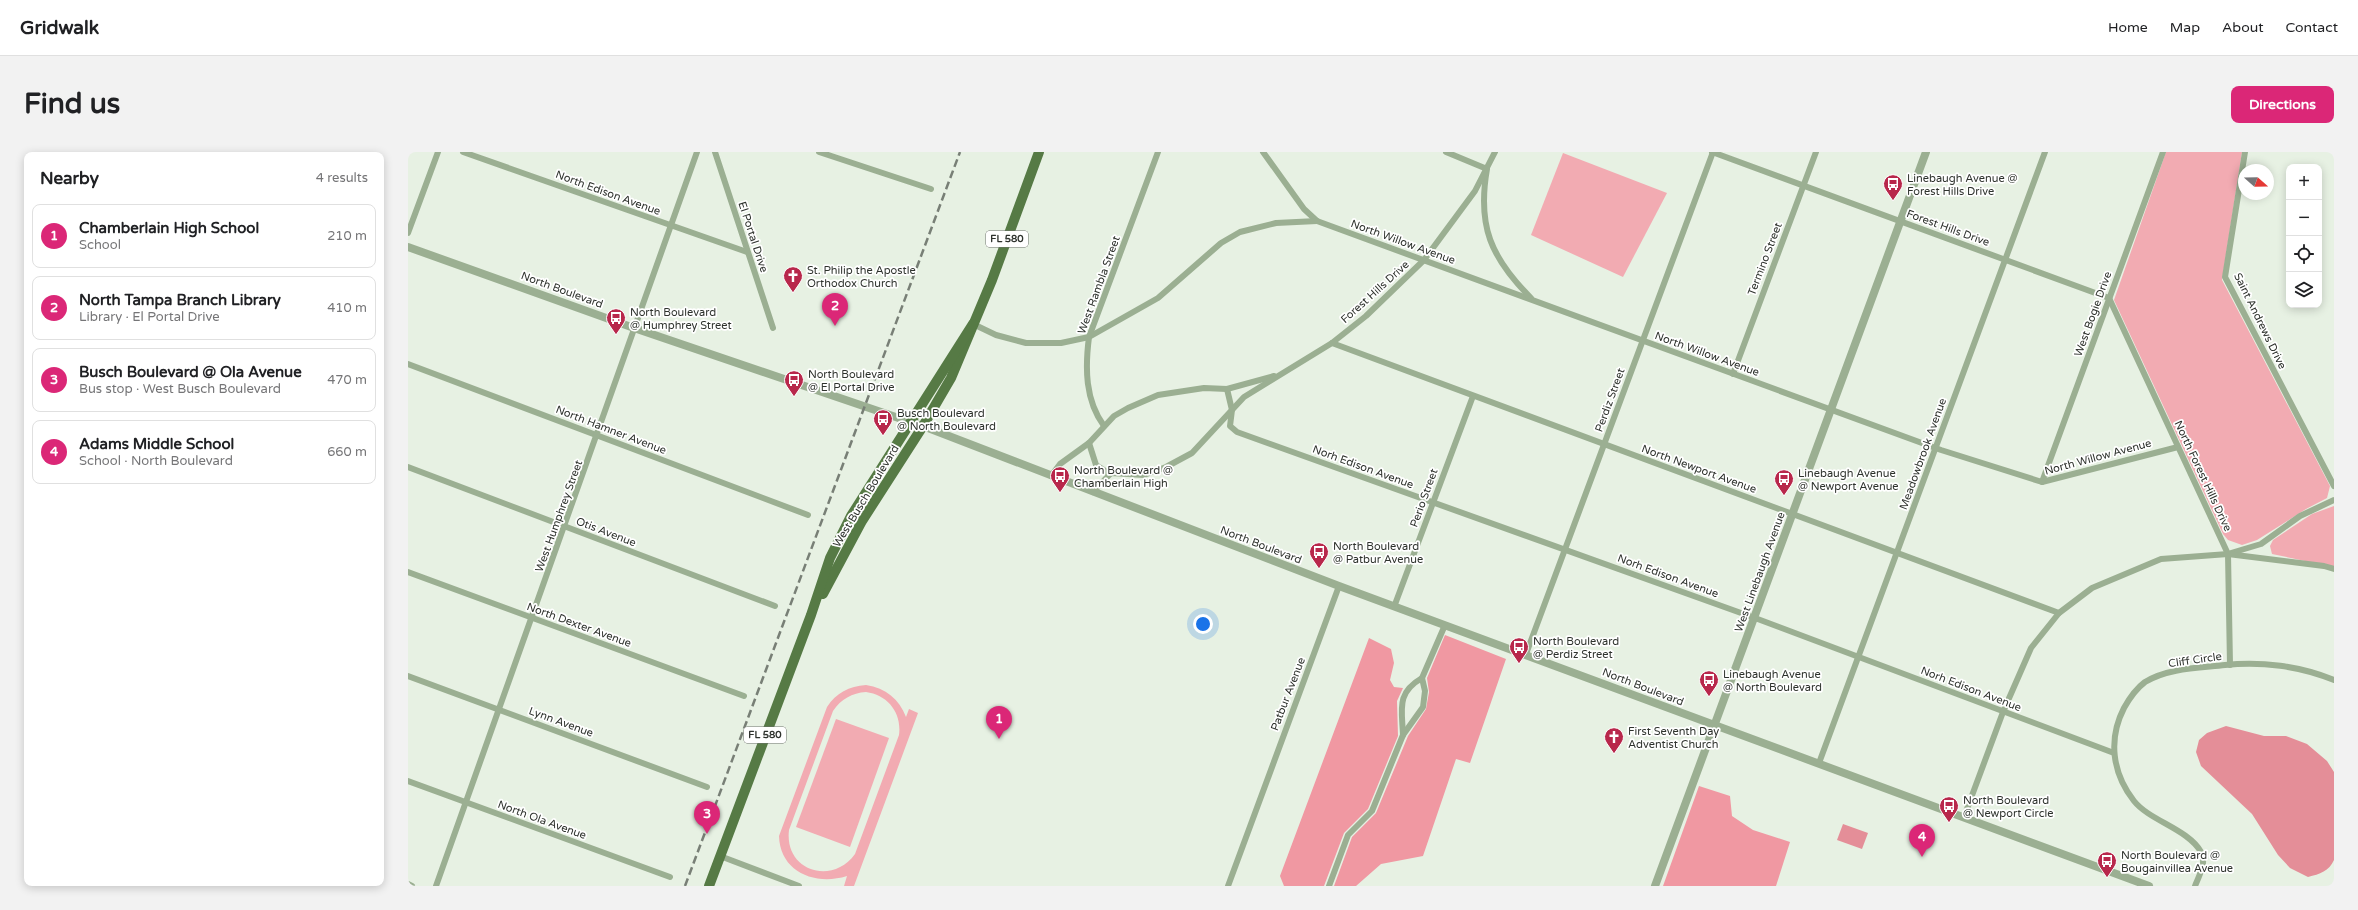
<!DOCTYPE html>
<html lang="en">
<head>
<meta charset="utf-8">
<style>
	:root { --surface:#fff; --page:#f2f2f2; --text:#202124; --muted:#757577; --line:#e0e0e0; --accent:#db2777 }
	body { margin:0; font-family:"Varela Round",sans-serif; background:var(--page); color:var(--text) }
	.controls { position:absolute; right:12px; top:12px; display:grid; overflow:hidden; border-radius:8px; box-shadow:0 2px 10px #0003 }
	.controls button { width:36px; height:36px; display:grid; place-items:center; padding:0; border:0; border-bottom:1px solid var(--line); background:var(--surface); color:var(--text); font:20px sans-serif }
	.compass { position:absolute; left:1830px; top:12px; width:36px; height:36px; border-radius:50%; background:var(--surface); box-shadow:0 2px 10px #0003; rotate:110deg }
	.you { position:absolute; left:795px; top:472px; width:14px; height:14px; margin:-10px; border:3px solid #fff; border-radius:50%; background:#1a73e8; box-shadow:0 0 0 6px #1a73e833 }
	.badge { display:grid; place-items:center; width:26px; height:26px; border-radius:50%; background:var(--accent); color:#fff; font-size:13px; font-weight:700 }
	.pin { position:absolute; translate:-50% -33px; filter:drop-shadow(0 1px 2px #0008) }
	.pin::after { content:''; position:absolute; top:21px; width:14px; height:12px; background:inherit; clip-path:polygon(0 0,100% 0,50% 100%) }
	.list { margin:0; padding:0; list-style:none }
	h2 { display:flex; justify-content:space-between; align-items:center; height:52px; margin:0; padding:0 16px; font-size:17px }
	h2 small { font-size:13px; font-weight:400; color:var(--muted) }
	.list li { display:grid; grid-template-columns:26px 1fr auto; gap:12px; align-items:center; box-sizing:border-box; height:64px; margin:0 8px 8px; padding:0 8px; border:1px solid var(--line); border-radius:8px }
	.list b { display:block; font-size:15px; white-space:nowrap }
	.list p { margin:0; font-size:13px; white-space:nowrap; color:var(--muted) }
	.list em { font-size:13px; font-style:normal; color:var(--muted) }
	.icon { flex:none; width:22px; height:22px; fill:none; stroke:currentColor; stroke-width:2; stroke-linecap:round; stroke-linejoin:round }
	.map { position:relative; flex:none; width:1926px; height:734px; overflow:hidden; border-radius:8px }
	header { display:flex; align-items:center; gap:24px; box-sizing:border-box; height:56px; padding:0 20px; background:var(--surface); border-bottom:1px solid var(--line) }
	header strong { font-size:19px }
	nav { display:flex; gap:22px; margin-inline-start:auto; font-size:14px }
	.intro { display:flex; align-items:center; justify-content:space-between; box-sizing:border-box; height:96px; padding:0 24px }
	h1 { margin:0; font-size:28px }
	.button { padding:10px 18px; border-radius:8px; background:var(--accent); color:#fff; font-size:14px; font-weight:700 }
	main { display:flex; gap:24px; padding:0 24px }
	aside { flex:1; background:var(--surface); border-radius:8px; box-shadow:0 2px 10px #0003 }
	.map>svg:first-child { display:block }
	.green { fill:#f2abb2; fill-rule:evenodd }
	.forest { fill:#f098a2 }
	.water { fill:#e48e98 }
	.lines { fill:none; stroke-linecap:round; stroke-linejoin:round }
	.minor { stroke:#9baf92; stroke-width:6 }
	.tertiary { stroke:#9baf92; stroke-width:8 }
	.primary { stroke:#567a45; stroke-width:10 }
	.rail { stroke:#787f76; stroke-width:2.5; stroke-dasharray:8 4; stroke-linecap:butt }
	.labels { text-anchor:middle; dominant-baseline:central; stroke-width:3.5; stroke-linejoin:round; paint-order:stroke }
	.shield { fill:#fff; stroke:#6d706c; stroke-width:1 }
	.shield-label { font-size:10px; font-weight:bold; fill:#2e322d }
	.poi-label { font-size:11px; fill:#2e322d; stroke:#fff; text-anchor:start }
	.street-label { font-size:11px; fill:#2e322d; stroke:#fff }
</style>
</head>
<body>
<header>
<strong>Gridwalk</strong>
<nav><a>Home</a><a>Map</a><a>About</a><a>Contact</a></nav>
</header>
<div class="intro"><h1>Find us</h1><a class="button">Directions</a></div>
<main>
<aside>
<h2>Nearby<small>4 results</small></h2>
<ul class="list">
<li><span class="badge">1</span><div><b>Chamberlain High School</b><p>School</p></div><em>210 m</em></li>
<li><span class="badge">2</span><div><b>North Tampa Branch Library</b><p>Library · El Portal Drive</p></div><em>410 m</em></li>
<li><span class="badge">3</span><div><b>Busch Boulevard @ Ola Avenue</b><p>Bus stop · West Busch Boulevard</p></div><em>470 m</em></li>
<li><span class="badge">4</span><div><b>Adams Middle School</b><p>School · North Boulevard</p></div><em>660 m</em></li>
</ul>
</aside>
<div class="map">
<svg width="1926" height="734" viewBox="0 0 1926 734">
	<rect width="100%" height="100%" fill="#e7f1e3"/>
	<g class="green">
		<path d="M1758,0H1834L1814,128L1922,334L1919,346L1898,357L1849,388L1834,393L1820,388L1815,382L1706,148Z"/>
		<path d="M1155,1L1259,41L1215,125L1123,83Z"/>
		<path d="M1926,354V415L1864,402L1862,394L1865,388L1904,362Z"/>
		<path d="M458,533C478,536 491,547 498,565L501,557L510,561L446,734H436L439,724C407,734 372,720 371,684L419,555C428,541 441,534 458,533ZM458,540C480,543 494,561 491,583L447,702C424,734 376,719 381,678L425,559C433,547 444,541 458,540Z"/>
		<path d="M428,567L481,586L442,695L388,675Z"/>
	</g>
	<g class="forest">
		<path d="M1037,483L1098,507L1062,611L1048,607L1015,704L973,712L948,734H926L944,685L968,661L1000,584L1018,557L1021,540L1019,526Z"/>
		<path d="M961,486L983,497L986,511L982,528L986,535L995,536L989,549L990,584L960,657L936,681L916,734H876L872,724Z"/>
		<path d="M1291,634L1322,644L1324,664L1345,678L1382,690L1368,734H1255Z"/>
	</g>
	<g class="water">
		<path d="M1818,574L1856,584H1878L1899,592L1919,609L1926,620V708C1921,719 1912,722 1900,725L1882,716L1870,703L1844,662L1793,614L1788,600L1791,588L1799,581Z"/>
		<path d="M1435,672L1460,681L1454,697L1429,688Z"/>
	</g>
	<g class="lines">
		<g class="minor">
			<path d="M55,0L339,100"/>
			<path d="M307,0L365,176"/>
			<path d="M411,0L523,37"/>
			<path d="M855,0L896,57L909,69L1533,298L1634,330L1770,295"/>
			<path d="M1038,0L1079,17C1069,74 1083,106 1123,146"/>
			<path d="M1304,0L1701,146L1820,402L1822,513"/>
			<path d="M1837,0L1817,125L1926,334"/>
			<path d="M0,81L30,0"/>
			<path d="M565,172L588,183L618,191H653L681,185L750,146L813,91L832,80L868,71L909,69"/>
			<path d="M924,191L1651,461"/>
			<path d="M0,212L400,363"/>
			<path d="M1325,222L1408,0"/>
			<path d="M819,237L824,258L822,274L829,280L1347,466L1706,601"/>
			<path d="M696,274C677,248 677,216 681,185L750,0"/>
			<path d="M681,291L688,313L702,322"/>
			<path d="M0,315L367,454"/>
			<path d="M643,324L652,312L681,291L706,264L720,256L750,243L796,236L819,237L866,224"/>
			<path d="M1634,330L1755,0"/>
			<path d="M685,340L703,321L736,323L758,315L784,301L836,245L924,191L958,164L1016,108L1067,39L1087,0"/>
			<path d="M1823,401L1853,392L1892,364L1926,348"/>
			<path d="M0,420L336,544"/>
			<path d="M986,455L1065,244"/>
			<path d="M1118,502L1305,0"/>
			<path d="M0,524L299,635"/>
			<path d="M995,583C994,557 988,541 1014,526"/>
			<path d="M1411,611L1637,0"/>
			<path d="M0,629L262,725"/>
			<path d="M1556,665L1595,560L1623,496L1651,461L1684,436L1753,407L1820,402L1916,414L1926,417"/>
			<path d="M312,704L391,734"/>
			<path d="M0,732L4,734"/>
			<path d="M28,734L289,0"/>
			<path d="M820,734L931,434"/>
			<path d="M921,734L940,683L964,659L995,583L1015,555L1017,539L1014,526L1037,473"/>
			<path d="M1787,734C1791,724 1799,710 1793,700C1780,677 1742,669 1726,649C1704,621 1700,587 1716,556C1721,547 1729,536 1737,530C1760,516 1790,516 1817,513C1853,509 1892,514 1926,528"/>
		</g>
		<g class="tertiary">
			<path d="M0,95L226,176L520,276L931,434L1741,734"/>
			<path d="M1247,734L1518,0"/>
		</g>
		<g class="primary">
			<path d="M415,442L454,369L515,274L543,226L584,128L631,0"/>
			<path d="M301,734L403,463L422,406L443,364L565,172"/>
		</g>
		<path class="rail" d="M277,734L552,0"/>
	</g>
	<defs>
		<symbol id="bus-pin" viewBox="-11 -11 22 30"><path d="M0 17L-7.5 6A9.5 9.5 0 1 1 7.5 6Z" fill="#b8274b" stroke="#fff"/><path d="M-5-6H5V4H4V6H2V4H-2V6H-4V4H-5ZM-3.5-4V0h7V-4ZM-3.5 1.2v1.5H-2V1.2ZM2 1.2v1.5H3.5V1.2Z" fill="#fff"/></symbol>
		<symbol id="church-pin" viewBox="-11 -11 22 30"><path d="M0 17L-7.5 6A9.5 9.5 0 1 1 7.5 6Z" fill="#b8274b" stroke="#fff"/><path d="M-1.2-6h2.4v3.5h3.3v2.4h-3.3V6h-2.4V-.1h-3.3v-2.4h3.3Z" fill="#fff"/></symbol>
	</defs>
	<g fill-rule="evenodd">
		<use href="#bus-pin" x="1474" y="21" width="22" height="30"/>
		<use href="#church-pin" x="374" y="113" width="22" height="30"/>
		<use href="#bus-pin" x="197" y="155" width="22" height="30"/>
		<use href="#bus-pin" x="375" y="217" width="22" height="30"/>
		<use href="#bus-pin" x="464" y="256" width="22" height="30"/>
		<use href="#bus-pin" x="641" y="313" width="22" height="30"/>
		<use href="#bus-pin" x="1365" y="316" width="22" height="30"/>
		<use href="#bus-pin" x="900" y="389" width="22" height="30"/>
		<use href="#bus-pin" x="1100" y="484" width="22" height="30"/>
		<use href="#bus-pin" x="1290" y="517" width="22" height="30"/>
		<use href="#church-pin" x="1195" y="574" width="22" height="30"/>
		<use href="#bus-pin" x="1530" y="643" width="22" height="30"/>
		<use href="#bus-pin" x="1688" y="698" width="22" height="30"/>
	</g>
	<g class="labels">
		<g class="shield">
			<rect x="578" y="79" width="42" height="16" rx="3"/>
			<rect x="336" y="575" width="42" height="16" rx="3"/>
		</g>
		<g class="shield-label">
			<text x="599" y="87">FL 580</text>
			<text x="357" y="583">FL 580</text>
		</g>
		<g class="poi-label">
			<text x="1499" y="26">Linebaugh Avenue @<tspan x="1499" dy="13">Forest Hills Drive</tspan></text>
			<text x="399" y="118">St. Philip the Apostle<tspan x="399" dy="13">Orthodox Church</tspan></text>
			<text x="222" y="160">North Boulevard<tspan x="222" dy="13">@ Humphrey Street</tspan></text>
			<text x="400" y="222">North Boulevard<tspan x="400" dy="13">@ El Portal Drive</tspan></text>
			<text x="489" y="261">Busch Boulevard<tspan x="489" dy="13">@ North Boulevard</tspan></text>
			<text x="666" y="318">North Boulevard @<tspan x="666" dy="13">Chamberlain High</tspan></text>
			<text x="1390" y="321">Linebaugh Avenue<tspan x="1390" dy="13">@ Newport Avenue</tspan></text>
			<text x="925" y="394">North Boulevard<tspan x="925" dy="13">@ Patbur Avenue</tspan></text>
			<text x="1125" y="489">North Boulevard<tspan x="1125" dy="13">@ Perdiz Street</tspan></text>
			<text x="1315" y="522">Linebaugh Avenue<tspan x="1315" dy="13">@ North Boulevard</tspan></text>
			<text x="1220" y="579">First Seventh Day<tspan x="1220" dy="13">Adventist Church</tspan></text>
			<text x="1555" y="648">North Boulevard<tspan x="1555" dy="13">@ Newport Circle</tspan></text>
			<text x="1713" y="703">North Boulevard @<tspan x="1713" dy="13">Bougainvillea Avenue</tspan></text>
		</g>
		<g class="street-label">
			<text transform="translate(200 41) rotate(20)">North Edison Avenue</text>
			<text transform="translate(1540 76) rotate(20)">Forest Hills Drive</text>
			<text transform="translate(345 85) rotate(72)">El Portal Drive</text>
			<text transform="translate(995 90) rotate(20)">North Willow Avenue</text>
			<text transform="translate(1357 107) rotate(-69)">Termino Street</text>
			<text transform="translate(691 133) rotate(-70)">West Rambla Street</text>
			<text transform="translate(154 138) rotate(20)">North Boulevard</text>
			<text transform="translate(967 140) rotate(-42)">Forest Hills Drive</text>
			<text transform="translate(1685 162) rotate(-70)">West Bogie Drive</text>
			<text transform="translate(1852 169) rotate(64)">Saint Andrews Drive</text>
			<text transform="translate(1299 202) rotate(20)">North Willow Avenue</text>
			<text transform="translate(1202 248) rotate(-70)">Perdiz Street</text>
			<text transform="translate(203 278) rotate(21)">North Hamner Avenue</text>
			<text transform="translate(1515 302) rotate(-70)">Meadowbrook Avenue</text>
			<text transform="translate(1690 305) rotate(-15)">North Willow Avenue</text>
			<text transform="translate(955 315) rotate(20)">Norh Edison Avenue</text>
			<text transform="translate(1291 317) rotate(20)">North Newport Avenue</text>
			<text transform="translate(1795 324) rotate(65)">North Forest Hills Drive</text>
			<text transform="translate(458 344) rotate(-59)">West Busch Boulevard</text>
			<text transform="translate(1016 346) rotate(-70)">Perio Street</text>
			<text transform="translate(151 364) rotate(-70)">West Humphrey Street</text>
			<text transform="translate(198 380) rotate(21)">Otis Avenue</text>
			<text transform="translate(853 393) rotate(21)">North Boulevard</text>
			<text transform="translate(1352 420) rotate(-70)">West Linebaugh Avenue</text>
			<text transform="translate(1260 424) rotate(20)">Norh Edison Avenue</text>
			<text transform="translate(171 473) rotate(20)">North Dexter Avenue</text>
			<text transform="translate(1787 508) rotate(-8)">Cliff Circle</text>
			<text transform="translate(1235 535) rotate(21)">North Boulevard</text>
			<text transform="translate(1563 537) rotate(21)">Norh Edison Avenue</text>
			<text transform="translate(880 542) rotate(-69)">Patbur Avenue</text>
			<text transform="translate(153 570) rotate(20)">Lynn Avenue</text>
			<text transform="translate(134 668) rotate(20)">North Ola Avenue</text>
		</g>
	</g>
</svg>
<div class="controls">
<button>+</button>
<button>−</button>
<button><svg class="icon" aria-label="locate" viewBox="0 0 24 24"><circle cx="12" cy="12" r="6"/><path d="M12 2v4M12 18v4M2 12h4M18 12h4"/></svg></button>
<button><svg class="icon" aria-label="layers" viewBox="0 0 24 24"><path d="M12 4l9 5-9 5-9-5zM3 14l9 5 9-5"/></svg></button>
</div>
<svg class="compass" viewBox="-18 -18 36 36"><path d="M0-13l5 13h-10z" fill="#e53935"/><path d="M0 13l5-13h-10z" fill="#757577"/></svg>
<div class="you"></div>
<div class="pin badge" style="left:591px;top:587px">1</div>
<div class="pin badge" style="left:427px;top:174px">2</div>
<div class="pin badge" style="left:299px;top:682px">3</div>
<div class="pin badge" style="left:1514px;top:705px">4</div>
</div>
</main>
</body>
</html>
